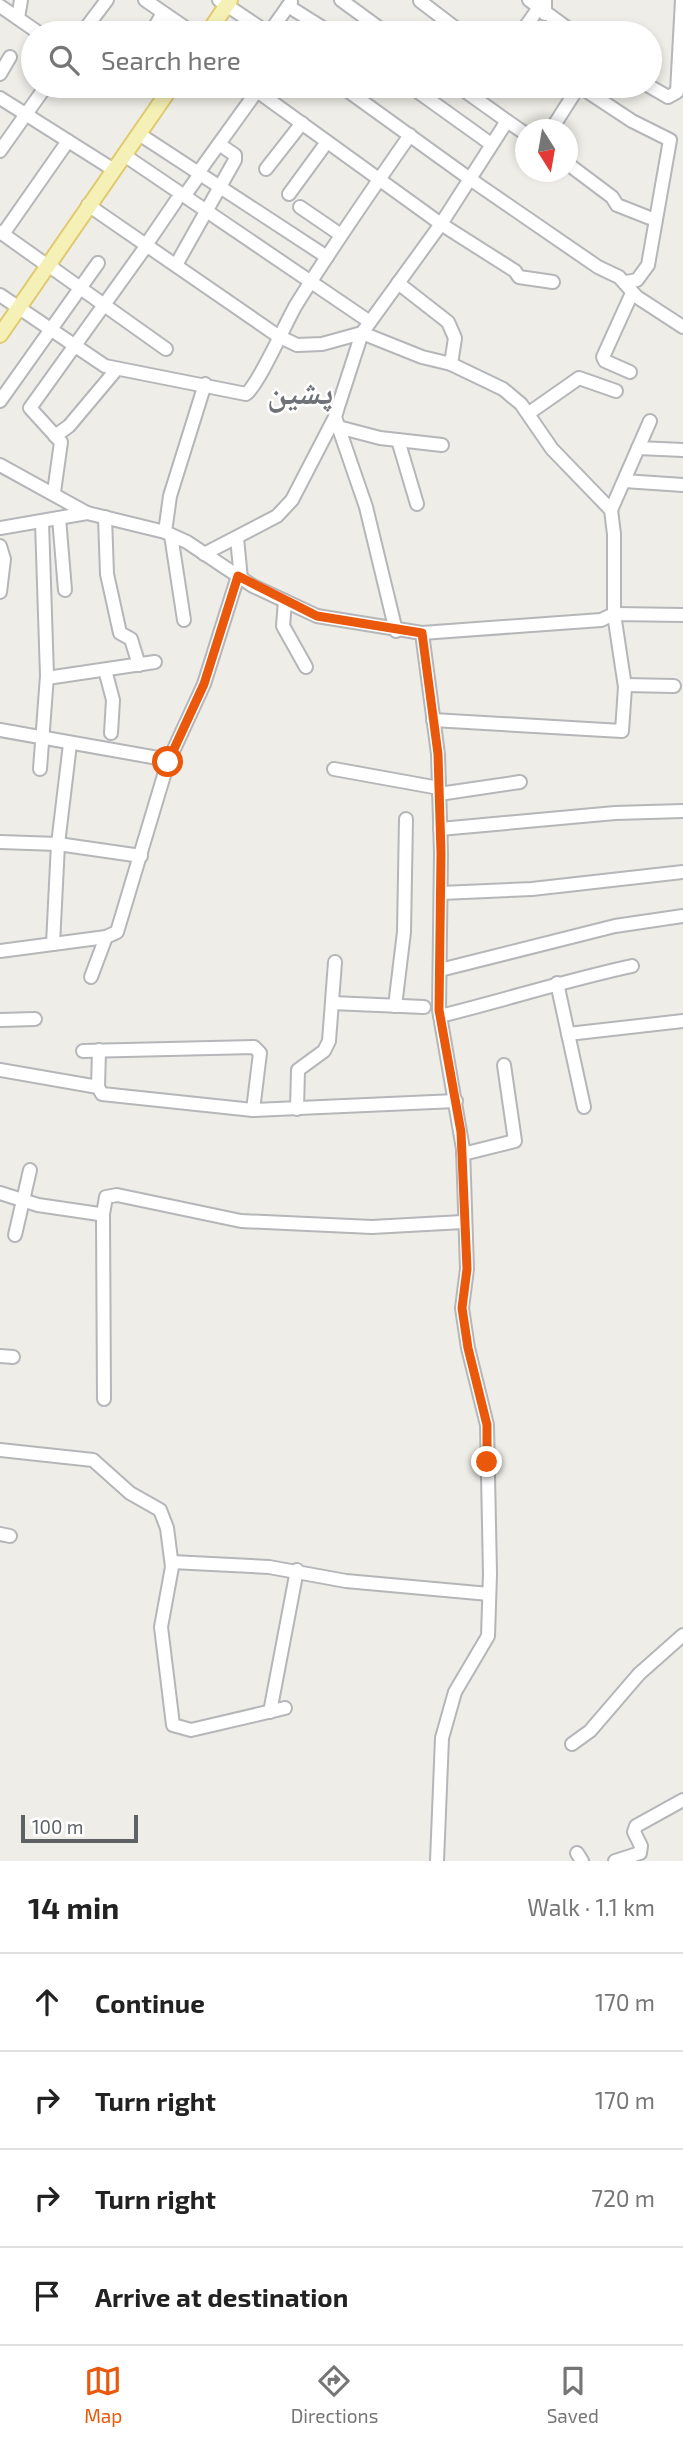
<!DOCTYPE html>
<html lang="en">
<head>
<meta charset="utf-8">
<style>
	:root { --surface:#fff; --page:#f2f2f2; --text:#222; --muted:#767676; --line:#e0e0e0; --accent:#ea580c }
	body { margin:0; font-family:"Exo 2","Noto Naskh Arabic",sans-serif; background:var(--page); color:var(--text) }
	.compass { position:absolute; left:515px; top:119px; width:63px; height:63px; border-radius:50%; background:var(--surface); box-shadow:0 4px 10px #0003; rotate:169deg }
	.scale { position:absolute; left:21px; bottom:18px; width:117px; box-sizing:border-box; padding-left:7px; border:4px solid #5e6165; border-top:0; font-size:19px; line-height:24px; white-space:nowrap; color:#5e6165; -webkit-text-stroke:5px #fff; paint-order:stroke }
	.stop { position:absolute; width:21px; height:21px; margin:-16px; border:5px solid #ea580c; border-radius:50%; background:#fff }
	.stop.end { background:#ea580c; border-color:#fff; box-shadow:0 2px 7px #0008 }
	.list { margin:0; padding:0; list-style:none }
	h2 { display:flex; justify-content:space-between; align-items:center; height:91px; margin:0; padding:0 28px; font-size:30px }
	h2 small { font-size:23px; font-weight:400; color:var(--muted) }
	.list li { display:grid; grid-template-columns:46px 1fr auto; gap:21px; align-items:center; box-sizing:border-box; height:98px; padding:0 28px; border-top:2px solid var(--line) }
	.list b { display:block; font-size:26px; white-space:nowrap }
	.list em { font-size:23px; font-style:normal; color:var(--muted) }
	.icon { flex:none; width:38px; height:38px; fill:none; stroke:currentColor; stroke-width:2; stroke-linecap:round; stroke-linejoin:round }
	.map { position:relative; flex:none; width:683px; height:1861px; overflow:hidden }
	.search { position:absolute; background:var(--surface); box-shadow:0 4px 10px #0003; left:21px; right:21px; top:21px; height:77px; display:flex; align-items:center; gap:18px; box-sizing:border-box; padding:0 24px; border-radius:38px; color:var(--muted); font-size:26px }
	.sheet { height:483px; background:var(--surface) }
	nav { display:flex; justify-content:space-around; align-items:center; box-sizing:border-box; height:98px; border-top:2px solid var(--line); background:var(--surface); font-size:19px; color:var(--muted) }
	nav a { display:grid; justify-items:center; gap:4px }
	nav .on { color:var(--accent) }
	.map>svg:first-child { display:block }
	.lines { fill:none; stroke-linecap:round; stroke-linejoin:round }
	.minor-casing { stroke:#b4b6b9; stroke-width:16 }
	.major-casing { stroke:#dfca6f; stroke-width:18 }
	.minor { stroke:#fff; stroke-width:12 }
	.major { stroke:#f5f0b5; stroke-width:14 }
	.route { stroke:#ea580c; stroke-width:9 }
	.labels { text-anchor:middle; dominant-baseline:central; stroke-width:5; stroke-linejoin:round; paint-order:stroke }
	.town-label { font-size:33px; font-weight:bold; fill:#6f7277; stroke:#fff }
</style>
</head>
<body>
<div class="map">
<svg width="683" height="1861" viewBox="0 0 683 1861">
	<rect width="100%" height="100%" fill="#eeede7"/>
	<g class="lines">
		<defs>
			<g id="minor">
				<path d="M145,0L193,33"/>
				<path d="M219,0L268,33"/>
				<path d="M341,0L386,33"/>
				<path d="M529,0L574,33"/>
				<path d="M420,1L462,33"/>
				<path d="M0,6L39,33"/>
				<path d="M288,6L331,33"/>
				<path d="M545,14V0"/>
				<path d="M18,18L21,0"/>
				<path d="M88,26L99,33"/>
				<path d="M82,33L107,0"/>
				<path d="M151,33L163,13"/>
				<path d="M269,33L291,2"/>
				<path d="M521,33L538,9"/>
				<path d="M0,74L10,57"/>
				<path d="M250,86L441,224L515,271L519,277L553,282"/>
				<path d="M341,86L470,179L598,267L619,277L637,297L683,327"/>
				<path d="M410,86L491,144"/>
				<path d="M458,86L507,121"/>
				<path d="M579,86L632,121L670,140L648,265L637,280L626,282"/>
				<path d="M649,86L668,97L677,92L682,0"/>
				<path d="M0,98L114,170"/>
				<path d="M477,99L486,86"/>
				<path d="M551,130L579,86"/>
				<path d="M139,134L327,257"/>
				<path d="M0,151L46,86"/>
				<path d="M124,155L370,322"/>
				<path d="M568,164L612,197L617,205L650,218"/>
				<path d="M266,169L302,123"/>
				<path d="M198,173L257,91"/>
				<path d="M289,194L327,142"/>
				<path d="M185,195L200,174"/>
				<path d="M88,205L278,336L297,345L322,344L362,333L422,357L451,364L503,389L521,404L552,449L611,510L614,534V614L625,687L622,731L433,720"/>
				<path d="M300,207L341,235"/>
				<path d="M0,232L48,266"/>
				<path d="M3,234L68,141"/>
				<path d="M146,245L176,201"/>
				<path d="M48,265L166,349"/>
				<path d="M176,265L235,160V155L219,144"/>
				<path d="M398,283L448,322L455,338L451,364"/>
				<path d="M0,295L105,366L246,394C259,384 285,324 296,305C332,247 371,191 410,135"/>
				<path d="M630,372L605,361L603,357L632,293"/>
				<path d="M0,401L98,263"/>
				<path d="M529,413L579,378L616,391"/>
				<path d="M338,427L380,438L442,445"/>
				<path d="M55,436L69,426L116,370"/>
				<path d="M398,440L417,504"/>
				<path d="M638,448L683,450"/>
				<path d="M0,465L87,513"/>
				<path d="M624,481L683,485"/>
				<path d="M54,492L61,442L30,408L147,245"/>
				<path d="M611,510L650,421"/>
				<path d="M105,517L107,574L120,633L131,639L139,665"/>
				<path d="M59,518L65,590"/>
				<path d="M0,528L87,513L165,532L187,542L253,586L317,616L422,633L601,620L614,614L683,615"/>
				<path d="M165,532L170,496L205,384"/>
				<path d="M171,535L184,620"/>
				<path d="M237,538L241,579"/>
				<path d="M0,546L4,559L0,592"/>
				<path d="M204,554L277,516L292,500L335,417"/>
				<path d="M285,601L283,626L306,667"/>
				<path d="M396,631L366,507L335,417L338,407L362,333L441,224L507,121L526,134"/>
				<path d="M422,633L438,754L441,853L439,1010L463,1149L467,1269L462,1308L468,1348L487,1425L490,1574L488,1636L455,1692L442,1738L437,1861"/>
				<path d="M105,670L113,700L111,733"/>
				<path d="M47,678L155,662"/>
				<path d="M625,685L674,686"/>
				<path d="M0,730L169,760"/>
				<path d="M40,769L47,676L42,522"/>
				<path d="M334,769L439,788"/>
				<path d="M439,794L520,782"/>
				<path d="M440,829L615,813L683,811"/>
				<path d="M0,842L58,844L141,856"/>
				<path d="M441,893L532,889L683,872"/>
				<path d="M53,944L58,844L70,744"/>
				<path d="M0,951L106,937L117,932L168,762L204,684L238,576"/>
				<path d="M440,970L615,926L683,916"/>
				<path d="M91,977L106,937"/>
				<path d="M557,983L584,1107"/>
				<path d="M332,1003L424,1007"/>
				<path d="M395,1006L404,932L406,819"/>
				<path d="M440,1016C505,1000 567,980 632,966"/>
				<path d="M0,1020L35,1019"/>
				<path d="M568,1034L683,1021"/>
				<path d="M83,1051L254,1047L260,1053L253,1110"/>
				<path d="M0,1070L98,1087L102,1094L253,1110L456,1101"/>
				<path d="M98,1087L99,1050"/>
				<path d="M297,1109L298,1070L324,1051L329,1041L335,962"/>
				<path d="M463,1154L515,1141L504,1065"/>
				<path d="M0,1193L38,1205L99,1214H103L106,1197L117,1195L241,1221L372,1227L463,1222"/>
				<path d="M103,1214L104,1399"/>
				<path d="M15,1235L30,1170"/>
				<path d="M0,1356L13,1357"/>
				<path d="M0,1450L93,1460L130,1493L160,1510L167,1528L172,1567L161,1627L173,1725L191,1730L285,1708"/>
				<path d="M0,1534L10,1536"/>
				<path d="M172,1562L269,1567L346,1581L489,1594"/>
				<path d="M270,1712L297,1570"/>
				<path d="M572,1744L590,1731L639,1674L683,1635"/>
				<path d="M577,1853L582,1861"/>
				<path d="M615,1861L640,1853L641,1846L634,1832L636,1826L683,1800"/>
			</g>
			<g id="major">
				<path d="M208,33L230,0"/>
				<path d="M0,335L172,86"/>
			</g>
		</defs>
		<use href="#minor" class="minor-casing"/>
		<use href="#major" class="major-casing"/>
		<use href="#minor" class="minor"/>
		<use href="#major" class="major"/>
	</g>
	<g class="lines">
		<path class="route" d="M168,762L204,684L238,576L317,616L422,633L438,754L441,853L439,1010L461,1132L467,1269L462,1308L468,1348L487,1425V1462"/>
	</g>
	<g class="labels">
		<g class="town-label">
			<text x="300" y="391">پشین</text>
		</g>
	</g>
</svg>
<svg class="compass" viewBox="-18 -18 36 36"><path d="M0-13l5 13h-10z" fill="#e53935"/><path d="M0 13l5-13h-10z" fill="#767676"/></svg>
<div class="scale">100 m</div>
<div class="stop" style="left:168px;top:762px"></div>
<div class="stop end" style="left:487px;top:1462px"></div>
<div class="search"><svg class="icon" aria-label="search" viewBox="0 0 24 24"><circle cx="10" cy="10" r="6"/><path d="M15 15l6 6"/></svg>Search here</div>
</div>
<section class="sheet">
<h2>14 min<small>Walk · 1.1 km</small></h2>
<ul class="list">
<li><svg class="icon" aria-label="ahead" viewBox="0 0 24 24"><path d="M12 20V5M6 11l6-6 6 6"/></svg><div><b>Continue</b></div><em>170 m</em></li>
<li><svg class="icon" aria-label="right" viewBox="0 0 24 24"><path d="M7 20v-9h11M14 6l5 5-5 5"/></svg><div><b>Turn right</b></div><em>170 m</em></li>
<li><svg class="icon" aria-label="right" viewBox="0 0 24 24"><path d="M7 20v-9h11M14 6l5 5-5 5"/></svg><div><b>Turn right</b></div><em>720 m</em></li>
<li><svg class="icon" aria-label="arrive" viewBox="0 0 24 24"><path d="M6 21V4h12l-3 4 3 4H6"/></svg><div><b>Arrive at destination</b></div></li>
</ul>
</section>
<nav>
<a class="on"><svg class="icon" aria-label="map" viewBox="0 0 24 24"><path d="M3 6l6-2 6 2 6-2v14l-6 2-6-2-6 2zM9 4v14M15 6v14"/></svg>Map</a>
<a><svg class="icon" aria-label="directions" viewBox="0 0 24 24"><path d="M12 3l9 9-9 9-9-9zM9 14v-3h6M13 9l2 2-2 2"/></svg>Directions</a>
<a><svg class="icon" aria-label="saved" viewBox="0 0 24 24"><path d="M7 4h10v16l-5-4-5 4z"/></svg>Saved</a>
</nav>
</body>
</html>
